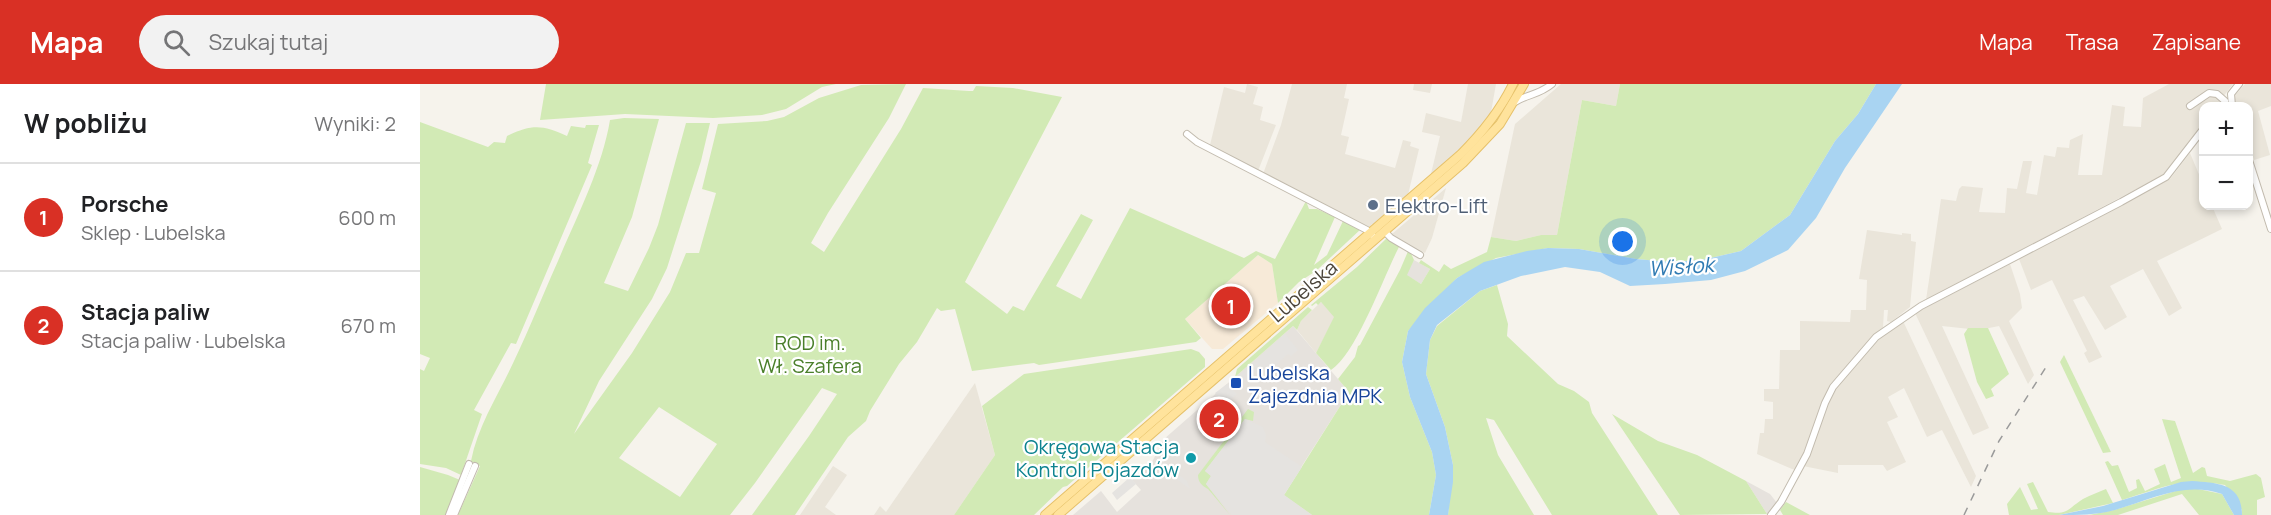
<!DOCTYPE html>
<html lang="pl">
<head>
<meta charset="utf-8">
<style>
	:root { --surface:#fff; --page:#f2f2f2; --text:#202124; --muted:#757577; --line:#e0e0e0; --accent:#d93025 }
	body { margin:0; font-family:Manrope,sans-serif; background:var(--page); color:var(--text) }
	.controls { position:absolute; right:18px; top:18px; display:grid; overflow:hidden; border-radius:12px; box-shadow:0 3px 9px #0003 }
	.controls button { width:54px; height:54px; display:grid; place-items:center; padding:0; border:0; border-bottom:2px solid var(--line); background:var(--surface); color:var(--text); font:30px sans-serif }
	.you { position:absolute; left:1203px; top:158px; width:21px; height:21px; margin:-15px; border:4px solid #fff; border-radius:50%; background:#1a73e8; box-shadow:0 0 0 9px #1a73e833 }
	.badge { display:grid; place-items:center; width:39px; height:39px; border-radius:50%; background:var(--accent); color:#fff; font-size:20px; font-weight:700 }
	.pin { position:absolute; translate:-50% -50%; border:3px solid #fff; box-shadow:0 2px 6px #0006 }
	.list { margin:0; padding:0; list-style:none }
	h2 { display:flex; justify-content:space-between; align-items:center; height:78px; margin:0; padding:0 24px; font-size:26px }
	h2 small { font-size:20px; font-weight:400; color:var(--muted) }
	.list li { display:grid; grid-template-columns:39px 1fr auto; gap:18px; align-items:center; box-sizing:border-box; height:108px; padding:0 24px; border-top:2px solid var(--line) }
	.list b { display:block; font-size:22px; white-space:nowrap }
	.list p { margin:0; font-size:20px; white-space:nowrap; color:var(--muted) }
	.list em { font-size:20px; font-style:normal; color:var(--muted) }
	.icon { flex:none; width:33px; height:33px; fill:none; stroke:currentColor; stroke-width:2; stroke-linecap:round; stroke-linejoin:round }
	.map { position:relative; flex:none; width:1851px; height:431px; overflow:hidden }
	header { display:flex; align-items:center; gap:36px; box-sizing:border-box; height:84px; padding:0 30px; background:var(--accent); color:#fff }
	header strong { font-size:28px }
	nav { display:flex; gap:33px; margin-inline-start:auto; font-size:21px }
	.search { width:420px; height:54px; background:var(--page); display:flex; align-items:center; gap:15px; box-sizing:border-box; padding:0 21px; border-radius:33px; color:var(--muted); font-size:22px }
	main { display:flex }
	aside { flex:1; background:var(--surface) }
	.map>svg:first-child { display:block }
	.residential { fill:#eae5da }
	.commercial { fill:#f7ead8 }
	.industrial { fill:#e6e2dd }
	.green { fill:#d2eab5; fill-rule:evenodd }
	.parking { fill:#e5e3e0 }
	.water { fill:#a9d4f2 }
	.lines { fill:none; stroke-linecap:round; stroke-linejoin:round }
	.minor-casing { stroke:#c2bbae; stroke-width:8 }
	.major-casing { stroke:#e6c16a; stroke-width:10 }
	.minor { stroke:#fff; stroke-width:6 }
	.major { stroke:#ffe39c; stroke-width:8 }
	.rail { stroke:#9a9a9a; stroke-width:1.5; stroke-dasharray:8 8; stroke-linecap:butt }
	.service-dot { fill:#5c6f8a; stroke:#fff; stroke-width:2 }
	.transit-dot { fill:#1a4fb4; stroke:#fff; stroke-width:2 }
	.culture-dot { fill:#0f9aa8; stroke:#fff; stroke-width:2 }
	.labels { text-anchor:middle; dominant-baseline:central; stroke-width:4.5; stroke-linejoin:round; paint-order:stroke }
	.service-label { font-size:20px; fill:#4e5e75; stroke:#fff; text-anchor:start }
	.street-label { font-size:20px; fill:#4b4439; stroke:#fff }
	.park-label { font-size:20px; fill:#4a7f2a; stroke:#fff }
	.transit-label { font-size:20px; fill:#164399; stroke:#fff; text-anchor:start }
	.culture-label { font-size:20px; fill:#0d838f; stroke:#fff; text-anchor:end }
	.water-label { font-size:21px; font-style:italic; fill:#2e7ab2; stroke:#fff }
</style>
</head>
<body>
<header>
<strong>Mapa</strong>
<div class="search"><svg class="icon" aria-label="search" viewBox="0 0 24 24"><circle cx="10" cy="10" r="6"/><path d="M15 15l6 6"/></svg>Szukaj tutaj</div>
<nav><a>Mapa</a><a>Trasa</a><a>Zapisane</a></nav>
</header>
<main>
<aside>
<h2>W pobliżu<small>Wyniki: 2</small></h2>
<ul class="list">
<li><span class="badge">1</span><div><b>Porsche</b><p>Sklep · Lubelska</p></div><em>600 m</em></li>
<li><span class="badge">2</span><div><b>Stacja paliw</b><p>Stacja paliw · Lubelska</p></div><em>670 m</em></li>
</ul>
</aside>
<div class="map">
<svg width="1851" height="431" viewBox="0 0 1851 431">
	<rect width="100%" height="100%" fill="#f6f3ec"/>
	<g class="residential">
		<path d="M827,0L838,3L833,20L843,23L840,36L856,41L838,87L790,61L804,3L825,9Z"/>
		<path d="M872,0H927L924,14L929,15L921,51L929,53L925,70L975,84L983,56L991,58L990,62L999,65L987,115L954,141L952,140L950,143L909,125L843,90L861,41Z"/>
		<path d="M994,0H1012L1010,9L993,6Z"/>
		<path d="M1048,0H1076L1070,34L1046,63L1010,94L1020,52L1002,48L1006,29L1041,38Z"/>
		<path d="M1141,0H1200L1196,22L1162,16L1137,151H1121L1096,157L1071,153L1095,40Z"/>
		<path d="M1749,0H1813L1796,22H1784L1783,40L1751,85L1743,91L1506,216L1521,115L1536,117L1539,105L1542,102L1563,104L1559,128L1585,129L1587,104L1597,105L1603,77H1612L1606,109L1617,111L1624,71L1635,73L1637,63L1649,64L1650,56L1663,50L1658,91H1682L1692,21L1705,23L1703,42L1721,43L1723,14Z"/>
		<path d="M1825,0H1851V22L1838,27L1850,71L1834,76L1829,60L1828,22H1816L1813,14Z"/>
		<path d="M1770,69L1783,100L1784,122H1792L1802,145L1737,177L1762,224L1749,232L1723,185L1690,202L1707,233L1685,246L1664,212L1653,216L1682,273L1669,279L1664,269L1667,267L1632,196L1611,206L1599,175L1750,95Z"/>
		<path d="M1026,104L1012,154L1005,169L972,150Z"/>
		<path d="M1447,146L1482,151V149L1491,150V157L1496,158L1490,223L1471,238L1467,237L1468,226H1464L1463,244L1436,271L1404,315L1383,371L1376,386L1372,385L1337,370L1340,349H1344L1345,335H1353V318L1344,317V305H1359L1360,266H1380V237L1430,238L1431,226H1446L1447,196L1439,195Z"/>
		<path d="M1590,180L1600,210L1602,224L1589,237L1614,291L1608,300L1579,242L1559,246L1522,242L1569,344L1553,351L1495,229Z"/>
		<path d="M901,218L915,233L896,269L877,246L881,237Z"/>
		<path d="M1483,237L1556,392L1551,403L1522,346L1507,353L1484,304L1468,313L1478,333L1467,338L1486,378L1467,387L1463,381H1418V389L1383,382L1407,320L1415,304L1457,257Z"/>
		<path d="M555,299L575,371L534,431H454L460,422L466,428Z"/>
		<path d="M413,382L427,391L405,423L416,431H380Z"/>
	</g>
	<path class="commercial" d="M838,171L852,180L858,219L803,265H792L765,235Z"/>
	<g class="industrial">
		<path d="M994,176L1010,185L1001,200L986,191Z"/>
		<path d="M873,242L929,308L864,410L892,431H653L681,407L697,428L721,406L712,396L732,378L744,355Z"/>
		<path d="M1326,397L1350,410L1357,419L1347,430Z"/>
	</g>
	<g class="green">
		<path d="M126,0H416L402,3L366,25L342,31L293,34L205,30L120,36Z"/>
		<path d="M486,0L469,34L408,129L391,159L404,168L481,45L503,4L549,7H553L556,2L593,4L642,13L545,198L587,230L593,222L604,227L661,130L673,136L636,202L661,215L710,124L824,174L836,167L855,175L886,117L889,125H897L915,133L894,181L907,171L923,137L941,145L896,187L879,198L858,219L852,180L838,171L765,235L781,254L776,258L619,281L614,279L552,287L535,225L521,227L517,224L497,258L479,280L450,327L446,337L428,353L375,431H332L389,352L417,310L402,304L335,399L310,431H38L60,382L51,377C58,341 79,310 94,277C110,244 123,210 138,177C157,132 182,84 190,36L204,34L239,35L212,133L184,199L208,207L229,164L238,141L266,39H290L281,77L247,184L232,215L179,297L154,350L212,269L250,208L266,169H279L296,109L282,105L298,40L347,37L364,33L399,14L441,1ZM239,323L297,360L260,413L199,374Z"/>
		<path d="M1200,0H1456L1438,30L1415,57L1370,131L1321,167L1282,176L1250,178L1216,175L1159,165L1128,164L1076,174L1037,194L988,247L982,278L990,313L1012,368L1016,391L1009,431H892L864,411L929,308L918,295L935,273L938,262L940,261L980,186L989,165L994,176L987,191L1001,200L1010,185L999,179L1001,176L1019,188L1024,180L1031,185L1067,168L1071,153L1096,157L1121,151H1137L1162,16L1196,22Z"/>
		<path d="M0,38L68,63L74,58L85,59L87,52C112,40 123,41 147,52L151,42L165,44L166,41H179L168,79L172,81L96,260L91,259L54,326L62,330L41,391L26,384L0,380V285L4,287L10,274L0,270Z"/>
		<path d="M967,154L980,161C964,191 937,269 911,286L896,269L914,233L901,218L898,221L896,219L892,222L891,221L937,183Z"/>
		<path d="M1077,201L1088,240L1087,252L1138,300L1154,307L1169,318L1172,329L1238,431H1132L1074,336L1066,334L1078,371L1114,431H1028L1033,381L1025,343L1006,290L1010,256L1017,242L1060,207Z"/>
		<path d="M888,223L892,226L881,237L877,246L873,242L815,293L817,285Z"/>
		<path d="M1548,244H1568L1589,290L1571,305L1574,312L1566,315L1557,298L1544,250Z"/>
		<path d="M771,265L779,268L785,275V283L647,402L643,403L614,431H534L575,371L562,322L604,290Z"/>
		<path d="M1644,271L1691,368L1683,369L1640,278Z"/>
		<path d="M828,325L834,328L833,337L825,335L785,387L791,392L786,400L810,431L788,405C782,402 778,398 778,391Z"/>
		<path d="M1192,330L1238,357L1277,371L1326,397L1347,430L1260,431Z"/>
		<path d="M1742,335L1755,337L1773,389L1782,383L1785,384L1787,392L1810,397L1836,390L1841,394L1845,413L1837,416V431H1822V426L1805,401C1762,393 1743,403 1702,416L1685,378L1688,377L1692,382L1698,381L1709,408L1717,404L1716,396L1719,395L1725,407L1740,400L1734,385L1745,380L1751,398L1761,394Z"/>
		<path d="M0,383L28,391L40,396L27,431H0Z"/>
		<path d="M1613,398L1628,428C1649,431 1647,425 1663,415C1670,411 1679,408 1686,405L1693,419L1639,431H1589L1587,420L1600,403L1611,426L1618,425L1607,400Z"/>
		<path d="M1762,405H1778L1802,410L1814,431H1779L1762,410L1698,431H1669L1694,426Z"/>
		<path d="M1366,418L1390,431H1363L1360,426Z"/>
	</g>
	<g class="parking">
		<path d="M865,250L878,266L871,272L868,270L841,294L835,288L822,299L818,293L820,290Z"/>
		<path d="M807,300L817,310L805,320L795,309Z"/>
		<path d="M825,335L843,343L846,351L845,358L882,383L864,411L892,431H812L786,400L791,392L785,387Z"/>
		<path d="M738,375L767,397L770,405L740,383Z"/>
		<path d="M710,393L716,400L697,416L692,409Z"/>
	</g>
	<g class="water">
		<path d="M1456,0H1482L1425,84L1396,134L1368,166L1325,187L1291,196L1245,200L1210,202L1180,188L1145,183L1101,192L1060,207L1017,241L1010,256L1006,290L1025,343L1033,381V398L1028,431H1009L1016,391L1012,368L990,313L982,278L988,247L1005,224L1037,194L1064,178L1107,167L1128,164L1159,165L1216,175L1250,178L1282,176L1321,167L1370,131L1415,57L1438,30Z"/>
		<path d="M1772,397C1797,399 1822,399 1822,431H1814L1802,410C1764,397 1731,416 1695,426C1676,431 1658,431 1639,431L1683,422L1761,398Z"/>
	</g>
	<g class="lines">
		<defs>
			<g id="minor">
				<path d="M1095,18C1108,10 1119,11 1132,0"/>
				<path d="M1770,22L1789,9L1797,10L1805,17"/>
				<path d="M1812,22L1811,10L1819,0"/>
				<path d="M767,50L777,58L947,146L952,151"/>
				<path d="M1828,73L1851,145"/>
				<path d="M964,147L971,154L1000,171"/>
				<path d="M29,431L49,380"/>
				<path d="M34,431L55,382"/>
				<path d="M1351,431L1361,418L1387,370L1405,319L1413,303L1456,253L1501,222L1701,118L1746,93L1784,44"/>
			</g>
			<g id="major">
				<path d="M625,431L1041,70C1062,49 1080,27 1093,0"/>
				<path d="M638,431L1043,79L1080,40L1104,0"/>
			</g>
		</defs>
		<use href="#minor" class="minor-casing"/>
		<use href="#major" class="major-casing"/>
		<use href="#minor" class="minor"/>
		<use href="#major" class="major"/>
		<path class="rail" d="M1544,431L1579,357L1626,283"/>
	</g>
	<circle class="service-dot" cx="953" cy="121" r="6"/>
	<rect class="transit-dot" x="810" y="293" width="12" height="12" rx="3"/>
	<circle class="culture-dot" cx="771" cy="374" r="6"/>
	<g class="labels">
		<g class="service-label">
			<text x="965" y="121">Elektro-Lift</text>
		</g>
		<g class="street-label">
			<text transform="translate(883 207) rotate(-41)">Lubelska</text>
		</g>
		<g class="park-label">
			<text x="390" y="258">ROD im.<tspan x="390" dy="23">Wł. Szafera</tspan></text>
		</g>
		<g class="transit-label">
			<text x="828" y="288">Lubelska<tspan x="828" dy="23">Zajezdnia MPK</tspan></text>
		</g>
		<g class="culture-label">
			<text x="759" y="362">Okręgowa Stacja<tspan x="759" dy="23">Kontroli Pojazdów</tspan></text>
		</g>
		<g class="water-label">
			<text transform="translate(1261 182) rotate(-4)">Wisłok</text>
		</g>
	</g>
</svg>
<div class="controls">
<button>+</button>
<button>−</button>
</div>
<div class="you"></div>
<div class="pin badge" style="left:811px;top:222px">1</div>
<div class="pin badge" style="left:799px;top:335px">2</div>
</div>
</main>
</body>
</html>
